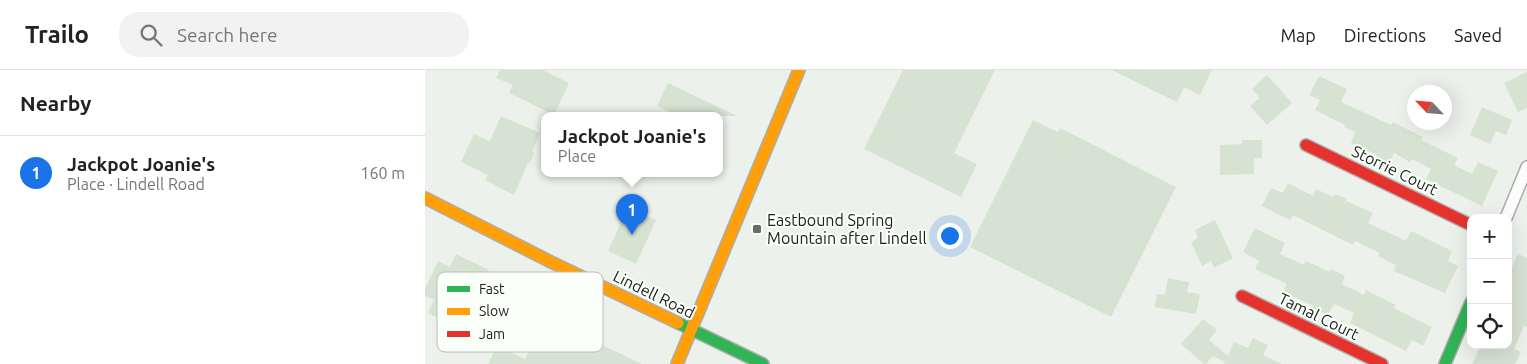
<!DOCTYPE html>
<html lang="en">
<head>
<meta charset="utf-8">
<style>
	:root { --surface:#fff; --page:#f2f2f2; --text:#222; --muted:#767676; --line:#e0e0e0; --accent:#1a73e8 }
	body { margin:0; font-family:Ubuntu,sans-serif; background:var(--page); color:var(--text) }
	.controls { position:absolute; right:15px; bottom:15px; display:grid; overflow:hidden; border-radius:10px; box-shadow:0 5px 20px #0002 }
	.controls button { width:45px; height:45px; display:grid; place-items:center; padding:0; border:0; border-bottom:1px solid var(--line); background:var(--surface); color:var(--text); font:25px sans-serif }
	.compass { position:absolute; left:982px; top:15px; width:45px; height:45px; border-radius:50%; background:var(--surface); box-shadow:0 5px 20px #0002; rotate:296deg }
	.you { position:absolute; left:524px; top:165px; width:18px; height:18px; margin:-12px; border:4px solid #fff; border-radius:50%; background:#1a73e8; box-shadow:0 0 0 8px #1a73e833 }
	.badge { display:grid; place-items:center; width:32px; height:32px; border-radius:50%; background:var(--accent); color:#fff; font-size:16px; font-weight:700 }
	.pin { position:absolute; translate:-50% -41px; filter:drop-shadow(0 1px 2px #0008) }
	.pin::after { content:''; position:absolute; top:26px; width:18px; height:15px; background:inherit; clip-path:polygon(0 0,100% 0,50% 100%) }
	.popup { position:absolute; left:116px; top:42px; width:182px; height:65px; box-sizing:border-box; display:grid; place-content:center; border-radius:10px; background:var(--surface); filter:drop-shadow(0 1px 4px #0005); font-size:16px; white-space:nowrap; color:var(--muted) }
	.popup b { font-size:19px; color:var(--text) }
	.popup::after { content:''; position:absolute; left:50%; top:100%; margin-left:-10px; border:10px solid transparent; border-top-color:var(--surface) }
	.list { margin:0; padding:0; list-style:none }
	h2 { display:flex; justify-content:space-between; align-items:center; height:65px; margin:0; padding:0 20px; font-size:21px }
	h2 small { font-size:16px; font-weight:400; color:var(--muted) }
	.list li { display:grid; grid-template-columns:32px 1fr auto; gap:15px; align-items:center; box-sizing:border-box; height:75px; padding:0 20px; border-top:1px solid var(--line) }
	.list b { display:block; font-size:19px; white-space:nowrap }
	.list p { margin:0; font-size:16px; white-space:nowrap; color:var(--muted) }
	.list em { font-size:16px; font-style:normal; color:var(--muted) }
	.icon { flex:none; width:28px; height:28px; fill:none; stroke:currentColor; stroke-width:2; stroke-linecap:round; stroke-linejoin:round }
	.map { position:relative; flex:none; width:1102px; height:294px; overflow:hidden }
	header { display:flex; align-items:center; gap:30px; box-sizing:border-box; height:70px; padding:0 25px; background:var(--surface); border-bottom:1px solid var(--line) }
	header strong { font-size:24px }
	nav { display:flex; gap:28px; margin-inline-start:auto; font-size:18px }
	.search { width:350px; height:45px; background:var(--page); display:flex; align-items:center; gap:12px; box-sizing:border-box; padding:0 18px; border-radius:20px; color:var(--muted); font-size:19px }
	main { display:flex }
	aside { flex:1; background:var(--surface) }
	.map>svg:first-child { display:block }
	.building { fill:#d6e3d3; fill-rule:evenodd }
	.lines { fill:none; stroke-linecap:round; stroke-linejoin:round }
	.street-casing { stroke:#acaeab; stroke-width:14 }
	.fast-casing { stroke:#acaeab; stroke-width:14 }
	.slow-casing { stroke:#acaeab; stroke-width:14 }
	.jam-casing { stroke:#acaeab; stroke-width:14 }
	.street { stroke:#fcfdfc; stroke-width:11 }
	.fast { stroke:#30b455; stroke-width:11 }
	.slow { stroke:#ff9f0a; stroke-width:11 }
	.jam { stroke:#e5322d; stroke-width:11 }
	.poi-dot { fill:#686b67; stroke:#fbfffa; stroke-width:2 }
	.labels { text-anchor:middle; dominant-baseline:central; stroke-width:4; stroke-linejoin:round; paint-order:stroke }
	.street-label { font-size:16px; fill:#212320; stroke:#fbfffa }
	.poi-label { font-size:16px; fill:#212320; stroke:#fbfffa; text-anchor:start }
	.key { fill:#fbfffa; stroke:#babdb9; stroke-width:1 }
	.key-label { font-size:14px; fill:#212320 }
</style>
</head>
<body>
<header>
<strong>Trailo</strong>
<div class="search"><svg class="icon" aria-label="search" viewBox="0 0 24 24"><circle cx="10" cy="10" r="6"/><path d="M15 15l6 6"/></svg>Search here</div>
<nav><a>Map</a><a>Directions</a><a>Saved</a></nav>
</header>
<main>
<aside>
<h2>Nearby<small></small></h2>
<ul class="list">
<li><span class="badge">1</span><div><b>Jackpot Joanie's</b><p>Place · Lindell Road</p></div><em>160 m</em></li>
</ul>
</aside>
<div class="map">
<svg width="1102" height="294" viewBox="0 0 1102 294">
	<rect width="100%" height="100%" fill="#edf1ec"/>
	<g class="building">
		<path d="M75,0H118L144,13L129,45L84,23L88,15L71,8Z"/>
		<path d="M478,0H570L529,83L552,94L536,127L439,79Z"/>
		<path d="M687,0H787L775,25L759,17L752,32Z"/>
		<path d="M1102,2V38L1093,42L1079,13Z"/>
		<path d="M842,5L867,33L842,55L825,36L835,28L827,19Z"/>
		<path d="M894,6L922,19L916,32L966,55L968,52L998,67L996,70L1033,88L1029,95L1047,104L1053,92L1073,101L1057,136L1001,109L1006,99L987,89L985,92L969,83L964,93L951,86L952,85L926,73L930,62L919,57L920,55L890,40L895,30L884,25Z"/>
		<path d="M243,13L312,46H253L232,36Z"/>
		<path d="M1057,37L1087,50L1081,65L1071,61L1065,74L1045,65Z"/>
		<path d="M76,46L115,63L107,82L109,83L105,94L103,93L89,125L60,110L63,105L36,92L49,64L65,71Z"/>
		<path d="M608,50L633,62L635,58L751,117L686,247L545,177Z"/>
		<path d="M817,70H837V88H829V104L795,105V75L817,74Z"/>
		<path d="M863,113L888,126L891,119L908,127L910,124L922,129L921,131L948,143L943,153L981,171L986,161L1027,181L1023,191L1033,196L1020,223L969,201L971,195L953,186L955,183L930,171L928,175L868,145L865,150L837,136L846,118L858,123Z"/>
		<path d="M203,137L231,150L211,194L183,181Z"/>
		<path d="M790,150L808,188L789,198L786,191L777,196L766,172L773,168L770,160Z"/>
		<path d="M830,158L860,173L855,184L879,195L881,191L905,202L906,199L920,206L917,214L939,225L941,220L971,235L969,238L1007,257L998,276L987,270L981,281L925,253L929,243L909,234L903,245L888,238L889,236L858,222L862,214L830,199L834,191L818,182Z"/>
		<path d="M31,184L64,200L36,259L3,243L9,230L0,226V219L13,191L25,197ZM23,203L43,213L32,235L12,225Z"/>
		<path d="M1093,184L1102,188V257L1099,256L1089,279L1096,282L1090,294H1047L1056,275H1083V206Z"/>
		<path d="M743,208L764,212L762,222L775,224L771,244L730,237L732,224L740,225Z"/>
		<path d="M120,248L217,294H63L72,276L100,289Z"/>
		<path d="M778,249L792,260L784,270L803,286L809,272L823,278L828,268L843,275L838,285L857,294H799L800,292L788,286L781,294H779L756,274Z"/>
	</g>
	<g class="lines">
		<defs>
			<path id="street" d="M1081,148L1102,97"/>
			<g id="fast">
				<path d="M253,253L338,294"/>
				<path d="M1020,294L1046,232"/>
			</g>
			<g id="slow">
				<path d="M0,128L126,192L253,253"/>
				<path d="M252,294L374,0"/>
			</g>
			<g id="jam">
				<path d="M881,75L1046,155"/>
				<path d="M817,226L957,294"/>
			</g>
		</defs>
		<use href="#street" class="street-casing"/>
		<use href="#fast" class="fast-casing"/>
		<use href="#slow" class="slow-casing"/>
		<use href="#jam" class="jam-casing"/>
		<use href="#street" class="street"/>
		<use href="#fast" class="fast"/>
		<use href="#slow" class="slow"/>
		<use href="#jam" class="jam"/>
	</g>
	<rect class="poi-dot" x="327" y="154" width="10" height="10" rx="2.5"/>
	<g class="labels">
		<g class="street-label">
			<text transform="translate(970 100) rotate(26)">Storrie Court</text>
			<text transform="translate(229 224) rotate(26)">Lindell Road</text>
			<text transform="translate(894 246) rotate(26)">Tamal Court</text>
		</g>
		<g class="poi-label">
			<text x="342" y="150">Eastbound Spring<tspan x="342" dy="18">Mountain after Lindell</tspan></text>
		</g>
	</g>
	<rect x="12" y="202" width="166" height="80" rx="8" class="key"/>
	<rect x="22" y="216" width="23" height="6" fill="#30b455"/>
	<rect x="22" y="238" width="23" height="7" fill="#ff9f0a"/>
	<rect x="22" y="261" width="23" height="6" fill="#e5322d"/>
	<g class="key-label">
		<text x="54" y="224">Fast</text>
		<text x="54" y="246">Slow</text>
		<text x="54" y="269">Jam</text>
	</g>
</svg>
<div class="controls">
<button>+</button>
<button>−</button>
<button><svg class="icon" aria-label="locate" viewBox="0 0 24 24"><circle cx="12" cy="12" r="6"/><path d="M12 2v4M12 18v4M2 12h4M18 12h4"/></svg></button>
</div>
<svg class="compass" viewBox="-18 -18 36 36"><path d="M0-13l5 13h-10z" fill="#e53935"/><path d="M0 13l5-13h-10z" fill="#767676"/></svg>
<div class="you"></div>
<div class="pin badge" style="left:207px;top:165px">1</div>
<div class="popup"><b>Jackpot Joanie's</b>Place</div>
</div>
</main>
</body>
</html>
